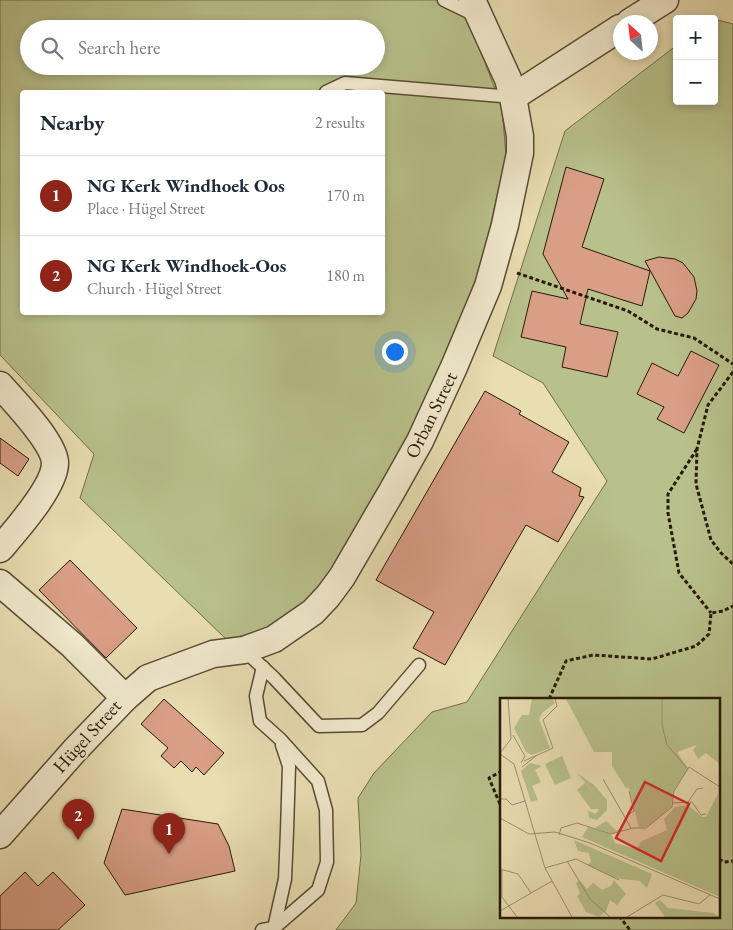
<!DOCTYPE html>
<html lang="en">
<head>
<meta charset="utf-8">
<style>
	:root { --surface:#fff; --page:#f2f2f3; --text:#1f2937; --muted:#747a83; --line:#e0e1e3; --accent:#8f2418 }
	body { margin:0; font-family:"EB Garamond",serif; background:var(--page); color:var(--text) }
	.controls { position:absolute; right:15px; top:15px; display:grid; overflow:hidden; border-radius:5px; box-shadow:0 2px 8px #0003 }
	.controls button { width:45px; height:45px; display:grid; place-items:center; padding:0; border:0; border-bottom:1px solid var(--line); background:var(--surface); color:var(--text); font:25px sans-serif }
	.compass { position:absolute; left:613px; top:15px; width:45px; height:45px; border-radius:50%; background:var(--surface); box-shadow:0 2px 8px #0003; rotate:333deg }
	.you { position:absolute; left:394px; top:351px; width:18px; height:18px; margin:-12px; border:4px solid #fff; border-radius:50%; background:#1a73e8; box-shadow:0 0 0 8px #1a73e833 }
	.badge { display:grid; place-items:center; width:32px; height:32px; border-radius:50%; background:var(--accent); color:#fff; font-size:16px; font-weight:700 }
	.pin { position:absolute; translate:-50% -41px; filter:drop-shadow(0 1px 2px #0008) }
	.pin::after { content:''; position:absolute; top:26px; width:18px; height:15px; background:inherit; clip-path:polygon(0 0,100% 0,50% 100%) }
	.list { margin:0; padding:0; list-style:none }
	h2 { display:flex; justify-content:space-between; align-items:center; height:65px; margin:0; padding:0 20px; font-size:21px }
	h2 small { font-size:16px; font-weight:400; color:var(--muted) }
	.list li { display:grid; grid-template-columns:32px 1fr auto; gap:15px; align-items:center; box-sizing:border-box; height:80px; padding:0 20px; border-top:1px solid var(--line) }
	.list b { display:block; font-size:19px; white-space:nowrap }
	.list p { margin:0; font-size:16px; white-space:nowrap; color:var(--muted) }
	.list em { font-size:16px; font-style:normal; color:var(--muted) }
	.icon { flex:none; width:28px; height:28px; fill:none; stroke:currentColor; stroke-width:2; stroke-linecap:round; stroke-linejoin:round }
	.map { position:relative; flex:none; width:733px; height:930px; overflow:hidden }
	.search { position:absolute; background:var(--surface); box-shadow:0 2px 8px #0003; left:20px; top:20px; width:365px; height:55px; display:flex; align-items:center; gap:12px; box-sizing:border-box; padding:0 18px; border-radius:28px; color:var(--muted); font-size:19px }
	.panel { position:absolute; background:var(--surface); box-shadow:0 2px 8px #0003; left:20px; top:90px; width:365px; height:225px; border-radius:5px }
	.map>svg:first-child { display:block }
	.green { fill:#b8c08b; stroke:#706d49; fill-rule:evenodd }
	.building { fill:#d89e86; stroke:#291a07 }
	.lines { fill:none; stroke-linecap:round; stroke-linejoin:round }
	.service-casing { stroke:#594b32; stroke-width:15 }
	.minor-casing { stroke:#594b32; stroke-width:29 }
	.path { stroke:#291a07; stroke-width:3; stroke-dasharray:4 2.5; stroke-linecap:butt }
	.service { stroke:#f1e9cd; stroke-width:12 }
	.minor { stroke:#f1e9cd; stroke-width:26 }
	.labels { text-anchor:middle; dominant-baseline:central; stroke-width:5; stroke-linejoin:round; paint-order:stroke }
	.street-label { font-size:19px; fill:#291a07; stroke:#f1e9cd }
	.inset-road { fill:none; stroke:#9c8f6e; stroke-width:1 }
	.view { fill:#d62828; fill-opacity:0.15; stroke:#d62828; stroke-width:2.5 }
	.inset-edge { fill:none; stroke:#291a07; stroke-width:2.5 }
</style>
</head>
<body>
<div class="map">
<svg width="733" height="930" viewBox="0 0 733 930">
	<rect width="100%" height="100%" fill="#e9ddb2"/>
	<filter id="stains"><feTurbulence type="fractalNoise" baseFrequency=".004" numOctaves="4"/><feColorMatrix values="0 0 0 0 .2 0 0 0 0 .09 0 0 0 0 .02 0 0 0 .5 -.17"/></filter>
	<radialGradient id="worn" r=".72"><stop offset=".6" stop-color="#630" stop-opacity="0"/><stop offset="1" stop-color="#630" stop-opacity=".3"/></radialGradient>
	<g class="green">
		<path d="M0,0H461L502,107L506,156L482,263L441,368L397,465L349,552L307,607L276,626L227,640L80,498L94,454L0,355ZM29,29H376V66H29ZM22,92H382V312H22Z"/>
		<path d="M714,19L733,24V930H336L356,903L361,855L358,798L374,773L432,712L467,702L607,481L543,383L493,356L565,131L677,45V101H714ZM502,699H719V916H502Z"/>
	</g>
	<g class="building">
		<path d="M566,167L604,179L582,247L650,271L642,306L588,289L580,324L618,332L607,377L562,367L566,347L521,337L532,291L568,299L543,254Z"/>
		<path d="M659,257L675,259L683,263L694,277L697,291L696,299L688,313L682,318L675,316L645,261Z"/>
		<path d="M691,351L719,365L684,433L657,419L664,407L637,394L652,363L678,376Z"/>
		<path d="M485,391L521,411L519,414L569,442L552,472L581,488L579,496L584,497L558,542L526,525L445,665L413,648L434,612L376,580Z"/>
		<path d="M0,438L29,459L18,476L0,463Z"/>
		<path d="M70,560L137,628L106,658L39,590Z"/>
		<path d="M164,699L224,753L204,775L196,767L192,772L181,761L174,768L161,756L168,748L141,724Z"/>
		<path d="M122,809L218,824L229,846L235,871L125,895L104,863Z"/>
		<path d="M25,872L38,886L53,872L85,905L58,930H0V896Z"/>
	</g>
	<g class="lines">
		<defs>
			<g id="service">
				<path d="M444,0L475,15"/>
				<path d="M326,92L345,83L513,97"/>
				<path d="M244,650L274,678L319,726L362,725L378,713L419,665"/>
				<path d="M274,928L285,879L287,831L289,766L282,745"/>
				<path d="M262,930L274,928L318,890L327,862L326,810L318,781L280,739L260,721L256,696L263,667"/>
			</g>
			<g id="minor">
				<path d="M630,22L665,0"/>
				<path d="M513,97L620,28"/>
				<path d="M0,385C15,402 53,441 55,462C56,486 16,530 0,549"/>
				<path d="M0,583L72,645L125,698"/>
				<path d="M0,835L75,750L125,698L148,678L213,654L244,650L274,639L313,612L328,596L342,577L392,491L420,441L454,367L488,286L505,225L520,153V136L513,97L508,79L472,0"/>
			</g>
		</defs>
		<use href="#service" class="service-casing"/>
		<use href="#minor" class="minor-casing"/>
		<g class="path">
			<path d="M517,273L628,311L657,329L694,338L733,364"/>
			<path d="M733,372L708,405L697,449L696,484L711,540L721,553L733,564"/>
			<path d="M697,449L668,494V513L679,573L711,613"/>
			<path d="M549,699L566,661L593,655L652,659L696,646L709,634L711,613L723,611L733,606"/>
			<path d="M502,771L489,778L502,809"/>
			<path d="M719,859L724,862L733,861"/>
			<path d="M619,916L630,930"/>
		</g>
		<use href="#service" class="service"/>
		<use href="#minor" class="minor"/>
	</g>
	<g class="labels">
		<g class="street-label">
			<text transform="translate(431 415) rotate(-64)">Orban Street</text>
			<text transform="translate(87 736) rotate(-48)">Hügel Street</text>
		</g>
	</g>
	<g transform="translate(500 698)">
		<rect width="220" height="220" fill="#e9ddb2"/>
		<path d="M32,1H52L55,5L42,15L39,21L50,50L32,57L26,54L14,30L22,17H29ZM66,1H220V66L206,55L198,61L193,52L197,47L177,54L188,71L174,92L171,109L149,128L139,130L129,90H126L112,68V54H94ZM62,58L71,80L55,87L45,66ZM30,65L42,68L35,72L41,84L32,88L38,102L31,104L21,73ZM77,75L94,87L107,102V112L97,122L89,120L88,113L96,116L99,111H91L77,92L85,85L100,102ZM218,96L220,199L82,139L88,129L111,136L115,145L136,151L142,143L167,132L164,121L175,109L188,107L202,119H206ZM106,123L116,132L120,133L112,136L95,130ZM74,142L152,176L147,190L140,183L114,180L87,167L91,164L89,155L78,153ZM114,182L126,196L117,207L110,202L106,213L99,219L86,214L77,198L80,195L76,185L80,183L87,191L93,185L102,192L111,188ZM160,202L168,210L213,215L220,219H165L155,205Z" fill="#b8c08b"/>
		<path class="inset-road" d="M162,1V27L167,47L188,71M13,37L25,58L21,65M0,55L11,41L8,1M0,56L14,66L45,170L72,219M24,63L53,50L43,22L57,8L55,1M22,69L36,58M103,81L131,130M0,101H6L12,107L25,103M188,104L197,91L203,90M173,105L192,104L201,117L206,116M126,118L134,113L129,93M0,120L29,136L55,134L90,145L220,201M59,137L61,130L77,125L111,136L133,130H146L172,109L174,93L189,69L220,89M67,163L90,201L110,219M45,170L76,161L119,182M0,171L18,176L31,195M2,171V199L17,219M0,213L52,183M127,219L163,197L199,206L210,197"/>
		<path class="view" d="M145,84L189,106L161,163L116,140Z"/>
		<rect width="220" height="220" class="inset-edge"/>
	</g>
	<rect width="100%" height="100%" filter="url(#stains)"/>
	<rect width="100%" height="100%" fill="url(#worn)"/>
</svg>
<div class="controls">
<button>+</button>
<button>−</button>
</div>
<svg class="compass" viewBox="-18 -18 36 36"><path d="M0-13l5 13h-10z" fill="#e53935"/><path d="M0 13l5-13h-10z" fill="#747a83"/></svg>
<div class="you"></div>
<div class="pin badge" style="left:169px;top:854px">1</div>
<div class="pin badge" style="left:78px;top:840px">2</div>
<div class="search"><svg class="icon" aria-label="search" viewBox="0 0 24 24"><circle cx="10" cy="10" r="6"/><path d="M15 15l6 6"/></svg>Search here</div>
<section class="panel">
<h2>Nearby<small>2 results</small></h2>
<ul class="list">
<li><span class="badge">1</span><div><b>NG Kerk Windhoek Oos</b><p>Place · Hügel Street</p></div><em>170 m</em></li>
<li><span class="badge">2</span><div><b>NG Kerk Windhoek-Oos</b><p>Church · Hügel Street</p></div><em>180 m</em></li>
</ul>
</section>
</div>
</body>
</html>
